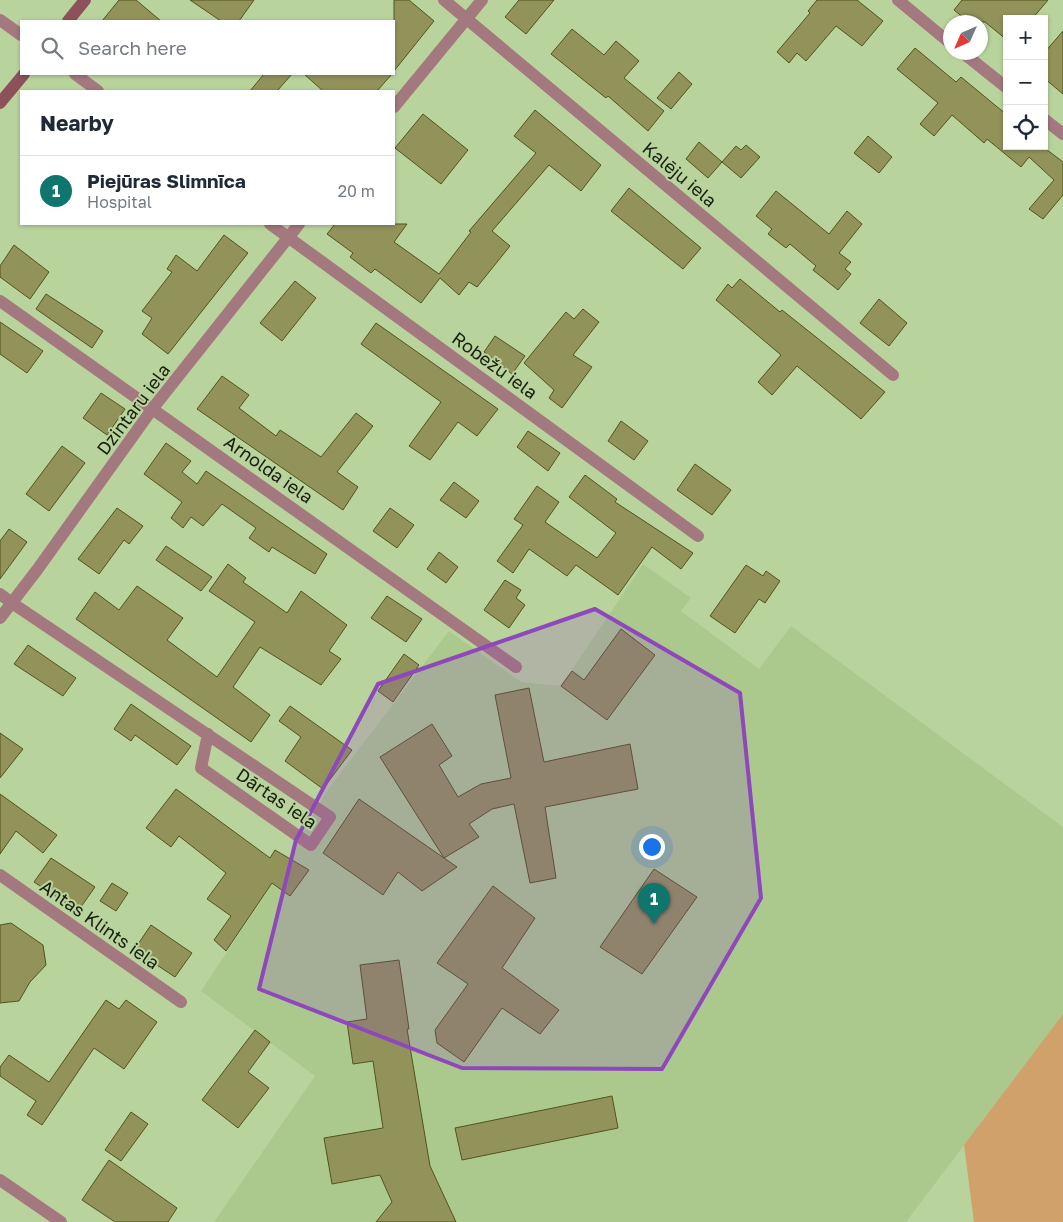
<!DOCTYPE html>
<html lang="en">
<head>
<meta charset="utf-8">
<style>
	:root { --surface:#fff; --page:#f6f6f7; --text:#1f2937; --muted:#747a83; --line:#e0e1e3; --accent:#0f766e }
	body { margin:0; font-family:"Golos Text",sans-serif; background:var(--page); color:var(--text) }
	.controls { position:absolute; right:15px; top:15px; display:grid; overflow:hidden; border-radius:0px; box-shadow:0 1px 4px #0004 }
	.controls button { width:45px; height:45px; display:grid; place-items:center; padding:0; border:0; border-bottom:1px solid var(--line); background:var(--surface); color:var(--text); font:25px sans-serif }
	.compass { position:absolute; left:943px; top:15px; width:45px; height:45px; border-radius:50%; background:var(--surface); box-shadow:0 1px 4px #0004; rotate:225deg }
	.you { position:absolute; left:651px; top:846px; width:18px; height:18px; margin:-12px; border:4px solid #fff; border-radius:50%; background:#1a73e8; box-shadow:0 0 0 8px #1a73e833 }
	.badge { display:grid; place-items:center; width:32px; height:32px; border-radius:50%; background:var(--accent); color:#fff; font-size:16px; font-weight:700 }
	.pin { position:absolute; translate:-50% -41px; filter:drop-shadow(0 1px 2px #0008) }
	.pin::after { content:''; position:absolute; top:26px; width:18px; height:15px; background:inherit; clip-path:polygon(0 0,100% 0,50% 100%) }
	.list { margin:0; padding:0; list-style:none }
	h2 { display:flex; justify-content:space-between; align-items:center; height:65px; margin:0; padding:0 20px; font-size:21px }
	h2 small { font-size:16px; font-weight:400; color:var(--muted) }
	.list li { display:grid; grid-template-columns:32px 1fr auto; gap:15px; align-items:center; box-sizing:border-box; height:70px; padding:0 20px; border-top:1px solid var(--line) }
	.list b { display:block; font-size:19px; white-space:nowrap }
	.list p { margin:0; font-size:16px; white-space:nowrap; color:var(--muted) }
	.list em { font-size:16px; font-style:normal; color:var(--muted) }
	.icon { flex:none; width:28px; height:28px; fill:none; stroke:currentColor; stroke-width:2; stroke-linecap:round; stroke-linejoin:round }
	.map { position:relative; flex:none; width:1063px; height:1222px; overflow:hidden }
	.search { position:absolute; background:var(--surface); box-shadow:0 1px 4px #0004; left:20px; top:20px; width:375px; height:55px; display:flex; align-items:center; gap:12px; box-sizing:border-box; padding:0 18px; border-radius:0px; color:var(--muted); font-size:19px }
	.panel { position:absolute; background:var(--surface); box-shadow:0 1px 4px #0004; left:20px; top:90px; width:375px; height:135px; border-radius:0px }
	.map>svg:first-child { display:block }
	.built { fill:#acc98d }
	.green { fill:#d0a16b }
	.building { fill:#91935a; stroke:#53531b }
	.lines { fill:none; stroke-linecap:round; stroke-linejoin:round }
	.street { stroke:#a3787e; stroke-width:12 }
	.secondary { stroke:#8d515b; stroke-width:12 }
	.marked { fill:#8e48bc; fill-opacity:0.2; stroke:#8e48bc; stroke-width:4; stroke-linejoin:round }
	.labels { text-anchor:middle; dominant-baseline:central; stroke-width:4; stroke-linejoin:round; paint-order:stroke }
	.street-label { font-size:18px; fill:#17200c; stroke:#b9d39d }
</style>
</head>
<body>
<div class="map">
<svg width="1063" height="1222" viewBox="0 0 1063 1222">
	<rect width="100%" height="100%" fill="#b9d39d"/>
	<path class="built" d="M643,564L691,598L681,611L759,669L791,626L1063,827V1014L906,1222H214L315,1076L201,991L290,857L326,792L449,631L521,682L561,686Z"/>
	<path class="green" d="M1063,1014V1222H974L964,1145Z"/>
	<g class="building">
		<path d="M119,0H136L161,21H102Z"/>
		<path d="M190,0H254L239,21H221Z"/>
		<path d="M394,0H409L434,21L394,71Z"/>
		<path d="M519,0H554L526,34L505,17Z"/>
		<path d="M817,0H857L883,21L862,46L836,26L806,61L797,53L789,63L777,52L810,13L808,11Z"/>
		<path d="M962,0H1048L1032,19H1007V40L985,22H969L954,10Z"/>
		<path d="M572,29L604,55L616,41L639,61L624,78L664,111L648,131L608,96L606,98L551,54Z"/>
		<path d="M1063,31V94L1044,78V53Z"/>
		<path d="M915,48L956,82L961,77L1007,115V146H1042L1063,162V195L1043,219L1029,209L1054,180L1029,157L1021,167L987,139L984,143L952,115L934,136L920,124L938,103L897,69Z"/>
		<path d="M679,72L692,84L671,109L657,98Z"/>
		<path d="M264,74H292L277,91H250Z"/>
		<path d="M304,74H392L377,91H323Z"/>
		<path d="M535,110L601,165L581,191L549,165L492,231L510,246L477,287L469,282L459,295L440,278L421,303L375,269L371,273L350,257L353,253L327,234L335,224H407L394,242L439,274L471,232L469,231L536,153L514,136Z"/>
		<path d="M423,114L468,150L441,184L395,148Z"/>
		<path d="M868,136L892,157L879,173L854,153Z"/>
		<path d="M699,142L722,162L736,146L741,150L746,145L760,157L741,178L722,162L708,178L686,159Z"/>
		<path d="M629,188L701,248L683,269L611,211Z"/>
		<path d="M776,191L829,234L847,211L862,224L839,253L851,262L845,269L851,274L838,290L813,270L816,266L790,244L786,248L768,234L772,229L756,216Z"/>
		<path d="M224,235L248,253L168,354L142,334L152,318L142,311L172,272L167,269L176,255L197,271Z"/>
		<path d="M14,245L49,272L30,299L0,277V266Z"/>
		<path d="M740,279L780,312L782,310L885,392L861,419L797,366L772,395L758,382L781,355L716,300L728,284L732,288Z"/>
		<path d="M295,281L316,298L282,341L260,323Z"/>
		<path d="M46,294L103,331L92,348L36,309Z"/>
		<path d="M879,299L907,323L889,346L860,323Z"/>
		<path d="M583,309L599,322L573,355L592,367L562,408L549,398L554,390L524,363L566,312L574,319Z"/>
		<path d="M0,322L43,351L27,373L0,354Z"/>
		<path d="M376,323L498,409L477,436L458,422L430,460L409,446L441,402L361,344Z"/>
		<path d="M495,336L525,356L512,374L484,352Z"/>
		<path d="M222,376L249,395L239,408L276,436L280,430L321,457L356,413L373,426L337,472L358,487L343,510L197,409Z"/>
		<path d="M101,393L125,409L107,435L83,418Z"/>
		<path d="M621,421L648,441L634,460L608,441Z"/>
		<path d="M528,431L560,453L548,471L517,447Z"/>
		<path d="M166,443L191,461L182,472L197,484L206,471L327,554L315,574L272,547L269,552L249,538L256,528L222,504L203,526L191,517L183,528L171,518L182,502L144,474Z"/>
		<path d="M62,446L85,463L49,511L26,494Z"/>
		<path d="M695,464L731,490L712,515L677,490Z"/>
		<path d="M585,475L617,499L615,502L693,553L681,569L652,547L618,595L576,565L567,576L529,549L513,573L497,561L523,525L514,519L537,486L559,502L545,522L597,558L616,533L569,497Z"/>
		<path d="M454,482L479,501L466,518L440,500Z"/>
		<path d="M117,508L143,526L129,544L124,540L99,574L78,559Z"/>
		<path d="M390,508L414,525L397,548L373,531Z"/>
		<path d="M9,529L27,542L0,579V541Z"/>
		<path d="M166,546L212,577L201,591L156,560Z"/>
		<path d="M439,552L458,567L446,583L427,569Z"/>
		<path d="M228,564L246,578L243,582L287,613L301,591L347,625L329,651L341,659L321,685L260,647L233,687L270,715L251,742L76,619L95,592L119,610L137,586L183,618L167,640L217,677L255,622L209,591Z"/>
		<path d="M746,565L763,576L766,571L780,581L765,603L759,599L735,633L710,616Z"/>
		<path d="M505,580L521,590L516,598L525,605L509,628L484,610Z"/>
		<path d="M387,596L422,619L406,642L371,618Z"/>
		<path d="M621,629L655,655L607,720L561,686L572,671L584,680Z"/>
		<path d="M28,645L76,678L63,696L14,664Z"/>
		<path d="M404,654L419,665L393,702L378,691Z"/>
		<path d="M529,688L544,762L630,744L638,789L545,807L556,878L530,883L514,804L492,809L469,824L479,837L444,858L380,757L432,724L452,756L439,765L458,797L481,784L511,778L495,695Z"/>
		<path d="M131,704L191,746L177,765L135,735L131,741L114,729Z"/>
		<path d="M290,706L352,750L323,789L285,761L301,737L279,721Z"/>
		<path d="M0,733L23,749L0,778Z"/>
		<path d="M176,789L270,858L275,850L309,870L290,896L272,883L226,951L214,940L231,916L207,899L226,873L179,836L171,847L146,828Z"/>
		<path d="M0,794L57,835L43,853L16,831L0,854Z"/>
		<path d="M359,799L457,867L422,891L398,872L383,895L323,853Z"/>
		<path d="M51,858L95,887L78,911L34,882Z"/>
		<path d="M654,869L697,897L642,974L600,947Z"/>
		<path d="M112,883L128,893L116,911L100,901Z"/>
		<path d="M493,886L535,918L502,968L559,1010L540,1034L502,1008L464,1062L437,1043L435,1030L468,984L437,963Z"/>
		<path d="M11,923L43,945L46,965L30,982L19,1001L0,1003V925Z"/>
		<path d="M151,925L192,953L175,977L134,950Z"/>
		<path d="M399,960L409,1029H407L430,1166L456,1222H376L392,1202L380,1175L332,1184L324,1138L383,1128L373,1061L353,1064L347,1022L367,1019L360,965Z"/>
		<path d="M106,1000L119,1009L126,1000L157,1022L124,1069L94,1048L42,1125L27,1115L36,1101L0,1076V1067L9,1055L49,1082Z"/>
		<path d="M255,1030L270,1042L248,1072L269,1088L238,1128L202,1100Z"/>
		<path d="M612,1096L618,1128L462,1160L455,1128Z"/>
		<path d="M131,1112L148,1124L121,1161L105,1150Z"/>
		<path d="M109,1160L177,1208L168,1222H115L82,1200Z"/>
	</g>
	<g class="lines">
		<g class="street">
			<path d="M444,0L893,375"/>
			<path d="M898,0L950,43"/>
			<path d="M0,20L21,35"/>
			<path d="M962,52L1007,88"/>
			<path d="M75,74L98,91"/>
			<path d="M394,107L482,0"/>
			<path d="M1044,119L1063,134"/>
			<path d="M270,224L698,536"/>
			<path d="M0,301L516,667"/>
			<path d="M0,594L12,603L330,817L311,845L201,768L208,734"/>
			<path d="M0,618L37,570L153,408L299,224"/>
			<path d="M0,875L181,1002"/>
			<path d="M0,1180L61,1222"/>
		</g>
		<g class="secondary">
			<path d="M68,21L85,0"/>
			<path d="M0,103L24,74"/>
		</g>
	</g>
	<path class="marked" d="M595,609L740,693L761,898L662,1069L462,1068L259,989L296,840L378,684Z"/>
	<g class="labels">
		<g class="street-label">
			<text transform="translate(680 174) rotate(40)">Kalēju iela</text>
			<text transform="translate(495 365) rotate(36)">Robežu iela</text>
			<text transform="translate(133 409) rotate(-53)">Dzintaru iela</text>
			<text transform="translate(269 469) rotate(35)">Arnolda iela</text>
			<text transform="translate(277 798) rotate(34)">Dārtas iela</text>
			<text transform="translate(100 924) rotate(35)">Antas Klints iela</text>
		</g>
	</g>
</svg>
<div class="controls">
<button>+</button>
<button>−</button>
<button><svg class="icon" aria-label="locate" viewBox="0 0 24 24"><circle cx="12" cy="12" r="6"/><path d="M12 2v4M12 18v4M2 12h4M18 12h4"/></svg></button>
</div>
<svg class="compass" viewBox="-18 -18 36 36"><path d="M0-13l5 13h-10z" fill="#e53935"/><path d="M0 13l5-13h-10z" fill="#747a83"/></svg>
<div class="you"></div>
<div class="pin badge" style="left:654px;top:924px">1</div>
<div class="search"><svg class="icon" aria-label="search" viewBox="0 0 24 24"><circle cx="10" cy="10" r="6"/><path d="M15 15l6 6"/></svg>Search here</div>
<section class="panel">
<h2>Nearby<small></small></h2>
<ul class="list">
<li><span class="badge">1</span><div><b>Piejūras Slimnīca</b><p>Hospital</p></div><em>20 m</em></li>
</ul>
</section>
</div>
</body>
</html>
